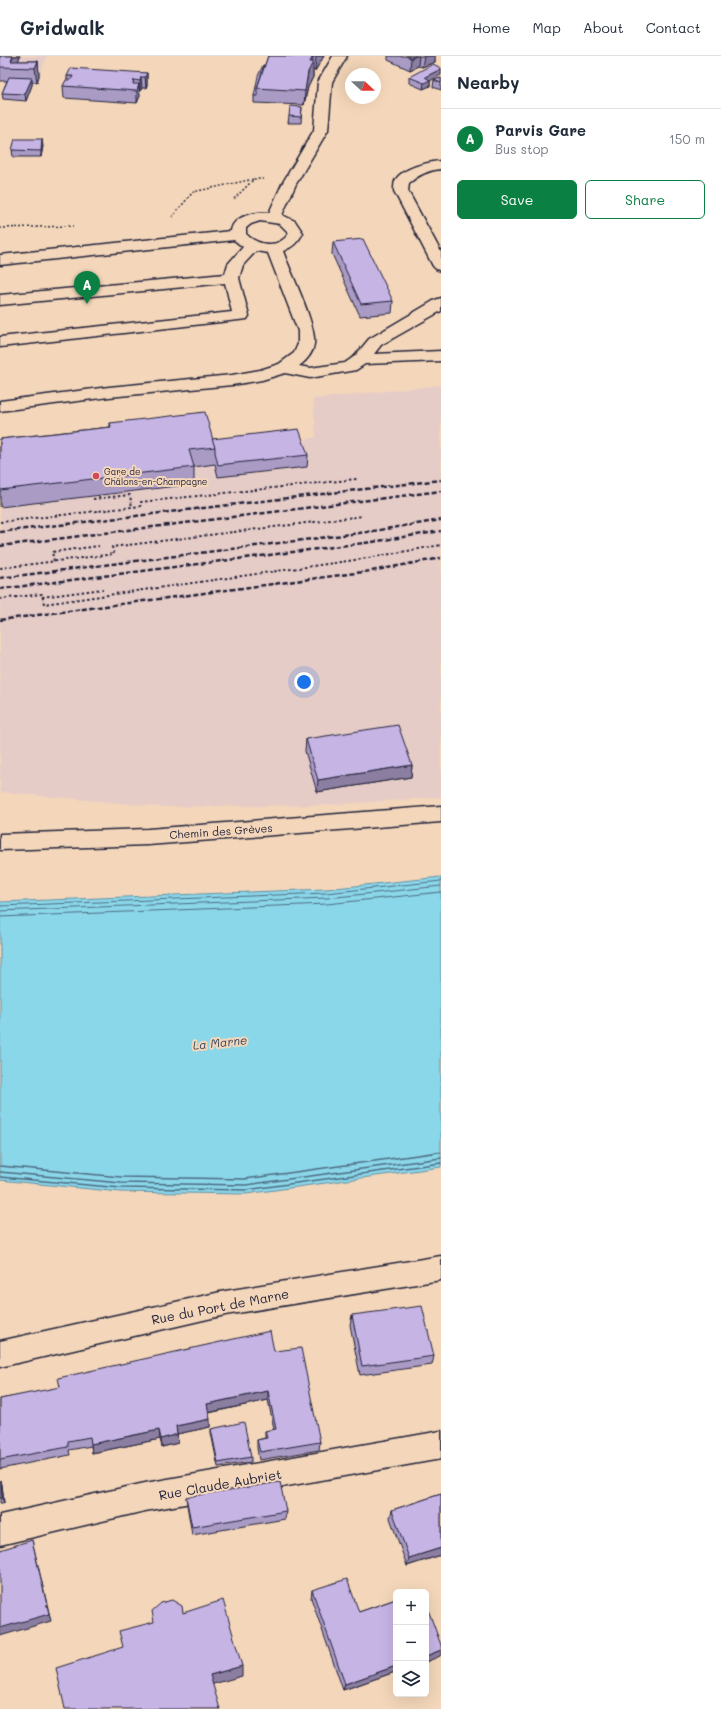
<!DOCTYPE html>
<html lang="en">
<head>
<meta charset="utf-8">
<style>
	:root { --surface:#fff; --page:#f6f6f7; --text:#1f2937; --muted:#747a83; --line:#e0e1e3; --accent:#0b8043 }
	body { margin:0; font-family:Mali,sans-serif; background:var(--page); color:var(--text) }
	.controls { position:absolute; right:12px; bottom:12px; display:grid; overflow:hidden; border-radius:6px; box-shadow:0 4px 16px #0002 }
	.controls button { width:36px; height:36px; display:grid; place-items:center; padding:0; border:0; border-bottom:1px solid var(--line); background:var(--surface); color:var(--text); font:20px sans-serif }
	.compass { position:absolute; left:345px; top:12px; width:36px; height:36px; border-radius:50%; background:var(--surface); box-shadow:0 4px 16px #0002; rotate:112deg }
	.you { position:absolute; left:304px; top:626px; width:14px; height:14px; margin:-10px; border:3px solid #fff; border-radius:50%; background:#1a73e8; box-shadow:0 0 0 6px #1a73e833 }
	.badge { display:grid; place-items:center; width:26px; height:26px; border-radius:50%; background:var(--accent); color:#fff; font-size:13px; font-weight:700 }
	.pin { position:absolute; translate:-50% -33px; filter:drop-shadow(0 1px 2px #0008) }
	.pin::after { content:''; position:absolute; top:21px; width:14px; height:12px; background:inherit; clip-path:polygon(0 0,100% 0,50% 100%) }
	.list { margin:0; padding:0; list-style:none }
	h2 { display:flex; justify-content:space-between; align-items:center; height:52px; margin:0; padding:0 16px; font-size:17px }
	h2 small { font-size:13px; font-weight:400; color:var(--muted) }
	.list li { display:grid; grid-template-columns:26px 1fr auto; gap:12px; align-items:center; box-sizing:border-box; height:60px; padding:0 16px; border-top:1px solid var(--line) }
	.list b { display:block; font-size:15px; white-space:nowrap }
	.list p { margin:0; font-size:13px; white-space:nowrap; color:var(--muted) }
	.list em { font-size:13px; font-style:normal; color:var(--muted) }
	.actions { display:flex; gap:8px; padding:12px 16px }
	.actions a { flex:1; padding:9px 0; border:1px solid var(--accent); border-radius:6px; text-align:center; font-size:14px; color:var(--accent) }
	.actions .main { background:var(--accent); color:#fff }
	.icon { flex:none; width:22px; height:22px; fill:none; stroke:currentColor; stroke-width:2; stroke-linecap:round; stroke-linejoin:round }
	.map { position:relative; flex:none; width:441px; height:1653px; overflow:hidden }
	header { display:flex; align-items:center; gap:24px; box-sizing:border-box; height:56px; padding:0 20px; background:var(--surface); border-bottom:1px solid var(--line) }
	header strong { font-size:19px }
	nav { display:flex; gap:22px; margin-inline-start:auto; font-size:14px }
	main { display:flex }
	aside { flex:1; background:var(--surface) }
	.map>svg:first-child { display:block }
	.built { fill:#e6ccc7 }
	.water { fill:#8bd7ea; stroke:#618fa4 }
	.lines { fill:none; stroke-linecap:round; stroke-linejoin:round }
	.shore-far1 { stroke:#4c6a81; stroke-width:1 }
	.shore { stroke:#4c6a81; stroke-width:1.5 }
	.minor-casing { stroke:#22223b; stroke-width:3 }
	.path-far1 { stroke:#22223b; stroke-width:1.5; stroke-dasharray:2 2; stroke-linecap:butt }
	.path { stroke:#22223b; stroke-width:2; stroke-dasharray:2.5 2.5; stroke-linecap:butt }
	.minor { fill:#f4d7ba; fill-rule:evenodd }
	.rail { stroke:#22223b; stroke-width:2.5; stroke-dasharray:5 2.5; stroke-linecap:butt }
	.wall { fill:#aa9bc5; stroke:#22223b }
	.shaded-wall { fill:#8b7ea0; stroke:#22223b }
	.building { fill:#c6b4e5; stroke:#22223b }
	.poi-dot { fill:#d1495b; stroke:#f4d7ba; stroke-width:1.5 }
	.labels { text-anchor:middle; dominant-baseline:central; stroke-width:4; stroke-linejoin:round; paint-order:stroke }
	.far-poi-label { font-size:9px; fill:#22223b; stroke:#f4d7ba; text-anchor:start }
	.street-label { font-size:11px; fill:#22223b; stroke:#f4d7ba }
	.water-label { font-size:12px; font-style:italic; fill:#37465e; stroke:#f4d7ba }
	.near-street-label { font-size:13px; fill:#22223b; stroke:#f4d7ba }
</style>
</head>
<body>
<header>
<strong>Gridwalk</strong>
<nav><a>Home</a><a>Map</a><a>About</a><a>Contact</a></nav>
</header>
<main>
<div class="map">
<svg width="441" height="1653" viewBox="0 0 441 1653">
	<rect width="100%" height="100%" fill="#f4d7ba"/>
	<filter id="ink" filterUnits="userSpaceOnUse"><feTurbulence type="fractalNoise" baseFrequency=".025" numOctaves="2"/><feDisplacementMap in="SourceGraphic" scale="8" xChannelSelector="R" yChannelSelector="G"/><feConvolveMatrix kernelMatrix="1 2 1 2 8 2 1 2 1" color-interpolation-filters="sRGB"/></filter>
	<g filter="url(#ink)">
		<g class="built">
			<path d="M0,0H47L37,26L0,25Z"/>
			<path d="M441,329V741L330,749L160,751L0,736V401L211,395L298,385L316,381L313,343Z"/>
		</g>
		<path class="water" d="M441,821V1111L246,1138L120,1136L0,1124V846L326,833Z"/>
		<g class="lines">
			<g class="shore-far1">
				<path d="M0,850L326,837L441,825"/>
				<path d="M0,855L327,842L441,830"/>
				<path d="M0,861L327,848L441,836"/>
				<path d="M425,1098L441,1096"/>
			</g>
			<g class="shore">
				<path d="M0,1110L121,1121L245,1123L432,1097"/>
				<path d="M0,1116L121,1127L246,1129L441,1102"/>
				<path d="M0,1121L121,1132L246,1134L441,1107"/>
			</g>
			<defs>
				<g id="minor">
					<path d="M333,0H347L332,26L328,74L296,128L282,159L295,165L303,177C298,186 293,191 283,195C290,215 317,270 314,288C313,297 306,305 299,310L310,312L345,307L355,300L369,283L435,244L441,242V255L381,289L374,298L441,295V305L365,308L356,314L310,322L285,317L262,324L232,329L109,341L0,355V345L109,331L232,319L260,314L279,308L294,297L298,288V275L268,197L256,195L243,209L239,222L249,260L247,263L0,291V281L232,256L225,227L0,249V239L225,218L228,208L243,191L234,184L0,209V199L231,175C233,159 256,156 269,157L282,128L314,74L318,26ZM260,165L280,168L289,177C279,193 258,190 246,178V172L251,168Z"/>
					<path d="M441,105V113C428,114 419,119 409,127L408,135L441,196V215L436,213L433,210L394,135C394,132 394,128 395,125C401,112 428,106 441,105Z"/>
					<path d="M441,750V766L148,789L0,794V778L148,773Z"/>
					<path d="M441,1200V1224L225,1259L0,1311V1285L225,1235Z"/>
					<path d="M441,1375V1403L145,1455L0,1489V1459L145,1427Z"/>
				</g>
			</defs>
			<use href="#minor" class="minor-casing"/>
			<g class="path-far1">
				<path d="M234,143L254,123H263"/>
				<path d="M172,161L193,136L254,123"/>
				<path d="M0,172L73,170"/>
			</g>
			<g class="path">
				<path d="M93,443L130,439L132,451"/>
				<path d="M0,466L141,450V446L357,423"/>
				<path d="M54,505L52,496L99,490"/>
				<path d="M0,512L114,498L112,491L363,460"/>
				<path d="M42,541L103,533"/>
				<path d="M0,543L42,538L44,548L362,503L441,489"/>
			</g>
			<use href="#minor" class="minor"/>
			<g class="rail">
				<path d="M0,476L441,424"/>
				<path d="M0,490L441,435"/>
				<path d="M0,522L367,476L441,464"/>
				<path d="M0,533L372,486L441,475"/>
				<path d="M0,564L371,515L441,502"/>
			</g>
		</g>
		<g class="wall">
			<path d="M0,0H20L18,5H38L39,20L37,26H32V29L26,45L3,43L2,37L7,25H0Z"/>
			<path d="M268,0H324L315,15L313,14V21L308,31L304,49L254,47V40Z"/>
			<path d="M388,0H435V6L422,11L418,10L410,14L388,4Z"/>
			<path d="M147,17V29L146,32H142L140,36H139L140,40L137,47L64,42L63,30L67,24V20Z"/>
			<path d="M409,21L430,25V30L423,33L409,27Z"/>
			<path d="M441,22V34L433,31L434,24Z"/>
			<path d="M302,51L301,67H288L289,60Z"/>
			<path d="M43,90L41,101H13L12,94Z"/>
			<path d="M333,186L393,245L392,257L360,260L332,198Z"/>
			<path d="M110,367L212,383L308,399L307,411L218,421L215,408L194,411V428L0,451V383L110,371Z"/>
			<path d="M306,683L412,709L411,721L317,736L305,695Z"/>
			<path d="M352,1259L434,1300L432,1309L360,1319L350,1269Z"/>
			<path d="M274,1295L320,1386L319,1394L259,1404L257,1392V1384L265,1382V1375L274,1373L268,1344L209,1357L210,1371L177,1378L178,1387L162,1391L160,1383L92,1397L91,1390L69,1394L70,1399L0,1413V1343Z"/>
			<path d="M211,1373L251,1401V1406L218,1411L211,1377Z"/>
			<path d="M1,1424L2,1429L4,1447H0V1425Z"/>
			<path d="M441,1438V1499L407,1510L390,1462L392,1454Z"/>
			<path d="M186,1441L286,1455L285,1463L192,1479L187,1449Z"/>
			<path d="M312,1534L359,1556L396,1543V1619L395,1616L343,1634L311,1542Z"/>
		</g>
		<g class="shaded-wall">
			<path d="M13,0H20L16,11L11,5Z"/>
			<path d="M313,0V21L308,31L304,49L305,35L310,6Z"/>
			<path d="M316,0H324L315,15Z"/>
			<path d="M416,0H419L418,10L410,14L411,2Z"/>
			<path d="M424,0H435V6L422,11Z"/>
			<path d="M38,5L39,20L37,26L35,12Z"/>
			<path d="M441,13V19L430,25V30L423,33L425,21Z"/>
			<path d="M147,17V29L146,32L145,21Z"/>
			<path d="M141,21L142,32L140,36V25Z"/>
			<path d="M32,22V29L26,45L25,38Z"/>
			<path d="M139,28L140,40L137,47V35Z"/>
			<path d="M42,83L43,90L41,101V95Z"/>
			<path d="M412,709L411,721L317,736L318,724Z"/>
			<path d="M268,1335V1344L207,1357V1348Z"/>
			<path d="M210,1363V1371L177,1378L176,1370Z"/>
			<path d="M159,1374L160,1383L92,1397L91,1388Z"/>
			<path d="M177,1378L178,1387L162,1391L161,1383Z"/>
			<path d="M1,1424L2,1429L4,1447L2,1442Z"/>
			<path d="M32,1484L51,1565L0,1580V1572Z"/>
			<path d="M441,1492V1499L407,1510L409,1502Z"/>
			<path d="M441,1594V1598L440,1600L426,1606V1600Z"/>
			<path d="M242,1610V1620L210,1629V1619Z"/>
			<path d="M396,1610L395,1616L343,1634L345,1628Z"/>
		</g>
		<g class="building">
			<path d="M0,0H13L11,5H38L35,12L0,11Z"/>
			<path d="M268,0H316H313L310,6H313L308,16L305,35L257,32Z"/>
			<path d="M406,0H416L411,2Z"/>
			<path d="M433,8L441,12V13L425,21L430,24L424,27L409,21Z"/>
			<path d="M263,9H264L257,32V40H254L258,20Z"/>
			<path d="M71,12L147,17L145,21H141L140,25L134,24L133,28H139L137,35L63,30L66,24H71L73,20H67Z"/>
			<path d="M9,21L32,22L25,38L2,37Z"/>
			<path d="M441,22V27L434,24Z"/>
			<path d="M290,50L302,51L301,61L289,60Z"/>
			<path d="M15,83H42L41,95L12,94Z"/>
			<path d="M363,183L393,245L361,248L333,186Z"/>
			<path d="M205,356L215,391L189,394L194,411L0,434V383L111,371L110,367Z"/>
			<path d="M299,373L308,399L218,409L215,396V391L212,383Z"/>
			<path d="M398,669L412,709L318,724L306,683Z"/>
			<path d="M422,1250L434,1300L362,1310L352,1259Z"/>
			<path d="M270,1275L274,1295L301,1292L320,1386L260,1396L257,1384L267,1382L265,1375L276,1373L268,1335L207,1348L210,1363L176,1370L177,1378L161,1383L159,1374L91,1388L90,1381L68,1385V1391L0,1404V1343L60,1331L58,1322Z"/>
			<path d="M244,1366L251,1401L218,1407L211,1373Z"/>
			<path d="M1,1424L2,1442H0V1425Z"/>
			<path d="M280,1426L286,1455L192,1471L186,1441Z"/>
			<path d="M441,1438V1492L409,1502L392,1454Z"/>
			<path d="M32,1484L49,1558L0,1572V1494Z"/>
			<path d="M347,1523L359,1556L396,1543V1610L345,1628L312,1534Z"/>
			<path d="M172,1544L182,1550L183,1557L223,1544L242,1610L210,1619L220,1653H65L56,1612L123,1591L119,1575L154,1566L152,1555L161,1547Z"/>
			<path d="M426,1548L441,1589V1594L426,1600Z"/>
		</g>
	</g>
	<circle class="poi-dot" cx="96" cy="420" r="4"/>
	<g class="labels">
		<g class="far-poi-label">
			<text x="104" y="415">Gare de<tspan x="104" dy="10">Châlons-en-Champagne</tspan></text>
		</g>
		<g class="street-label">
			<text transform="translate(221 775) rotate(-4)">Chemin des Grèves</text>
		</g>
		<g class="water-label">
			<text transform="translate(220 986) rotate(-6)">La Marne</text>
		</g>
		<g class="near-street-label">
			<text transform="translate(220 1250) rotate(-11)">Rue du Port de Marne</text>
			<text transform="translate(220 1428) rotate(-10)">Rue Claude Aubriet</text>
		</g>
	</g>
</svg>
<div class="controls">
<button>+</button>
<button>−</button>
<button><svg class="icon" aria-label="layers" viewBox="0 0 24 24"><path d="M12 4l9 5-9 5-9-5zM3 14l9 5 9-5"/></svg></button>
</div>
<svg class="compass" viewBox="-18 -18 36 36"><path d="M0-13l5 13h-10z" fill="#e53935"/><path d="M0 13l5-13h-10z" fill="#747a83"/></svg>
<div class="you"></div>
<div class="pin badge" style="left:87px;top:248px">A</div>
</div>
<aside>
<h2>Nearby<small></small></h2>
<ul class="list">
<li><span class="badge">A</span><div><b>Parvis Gare</b><p>Bus stop</p></div><em>150 m</em></li>
</ul>
<div class="actions"><a class="main">Save</a><a>Share</a></div>
</aside>
</main>
</body>
</html>
